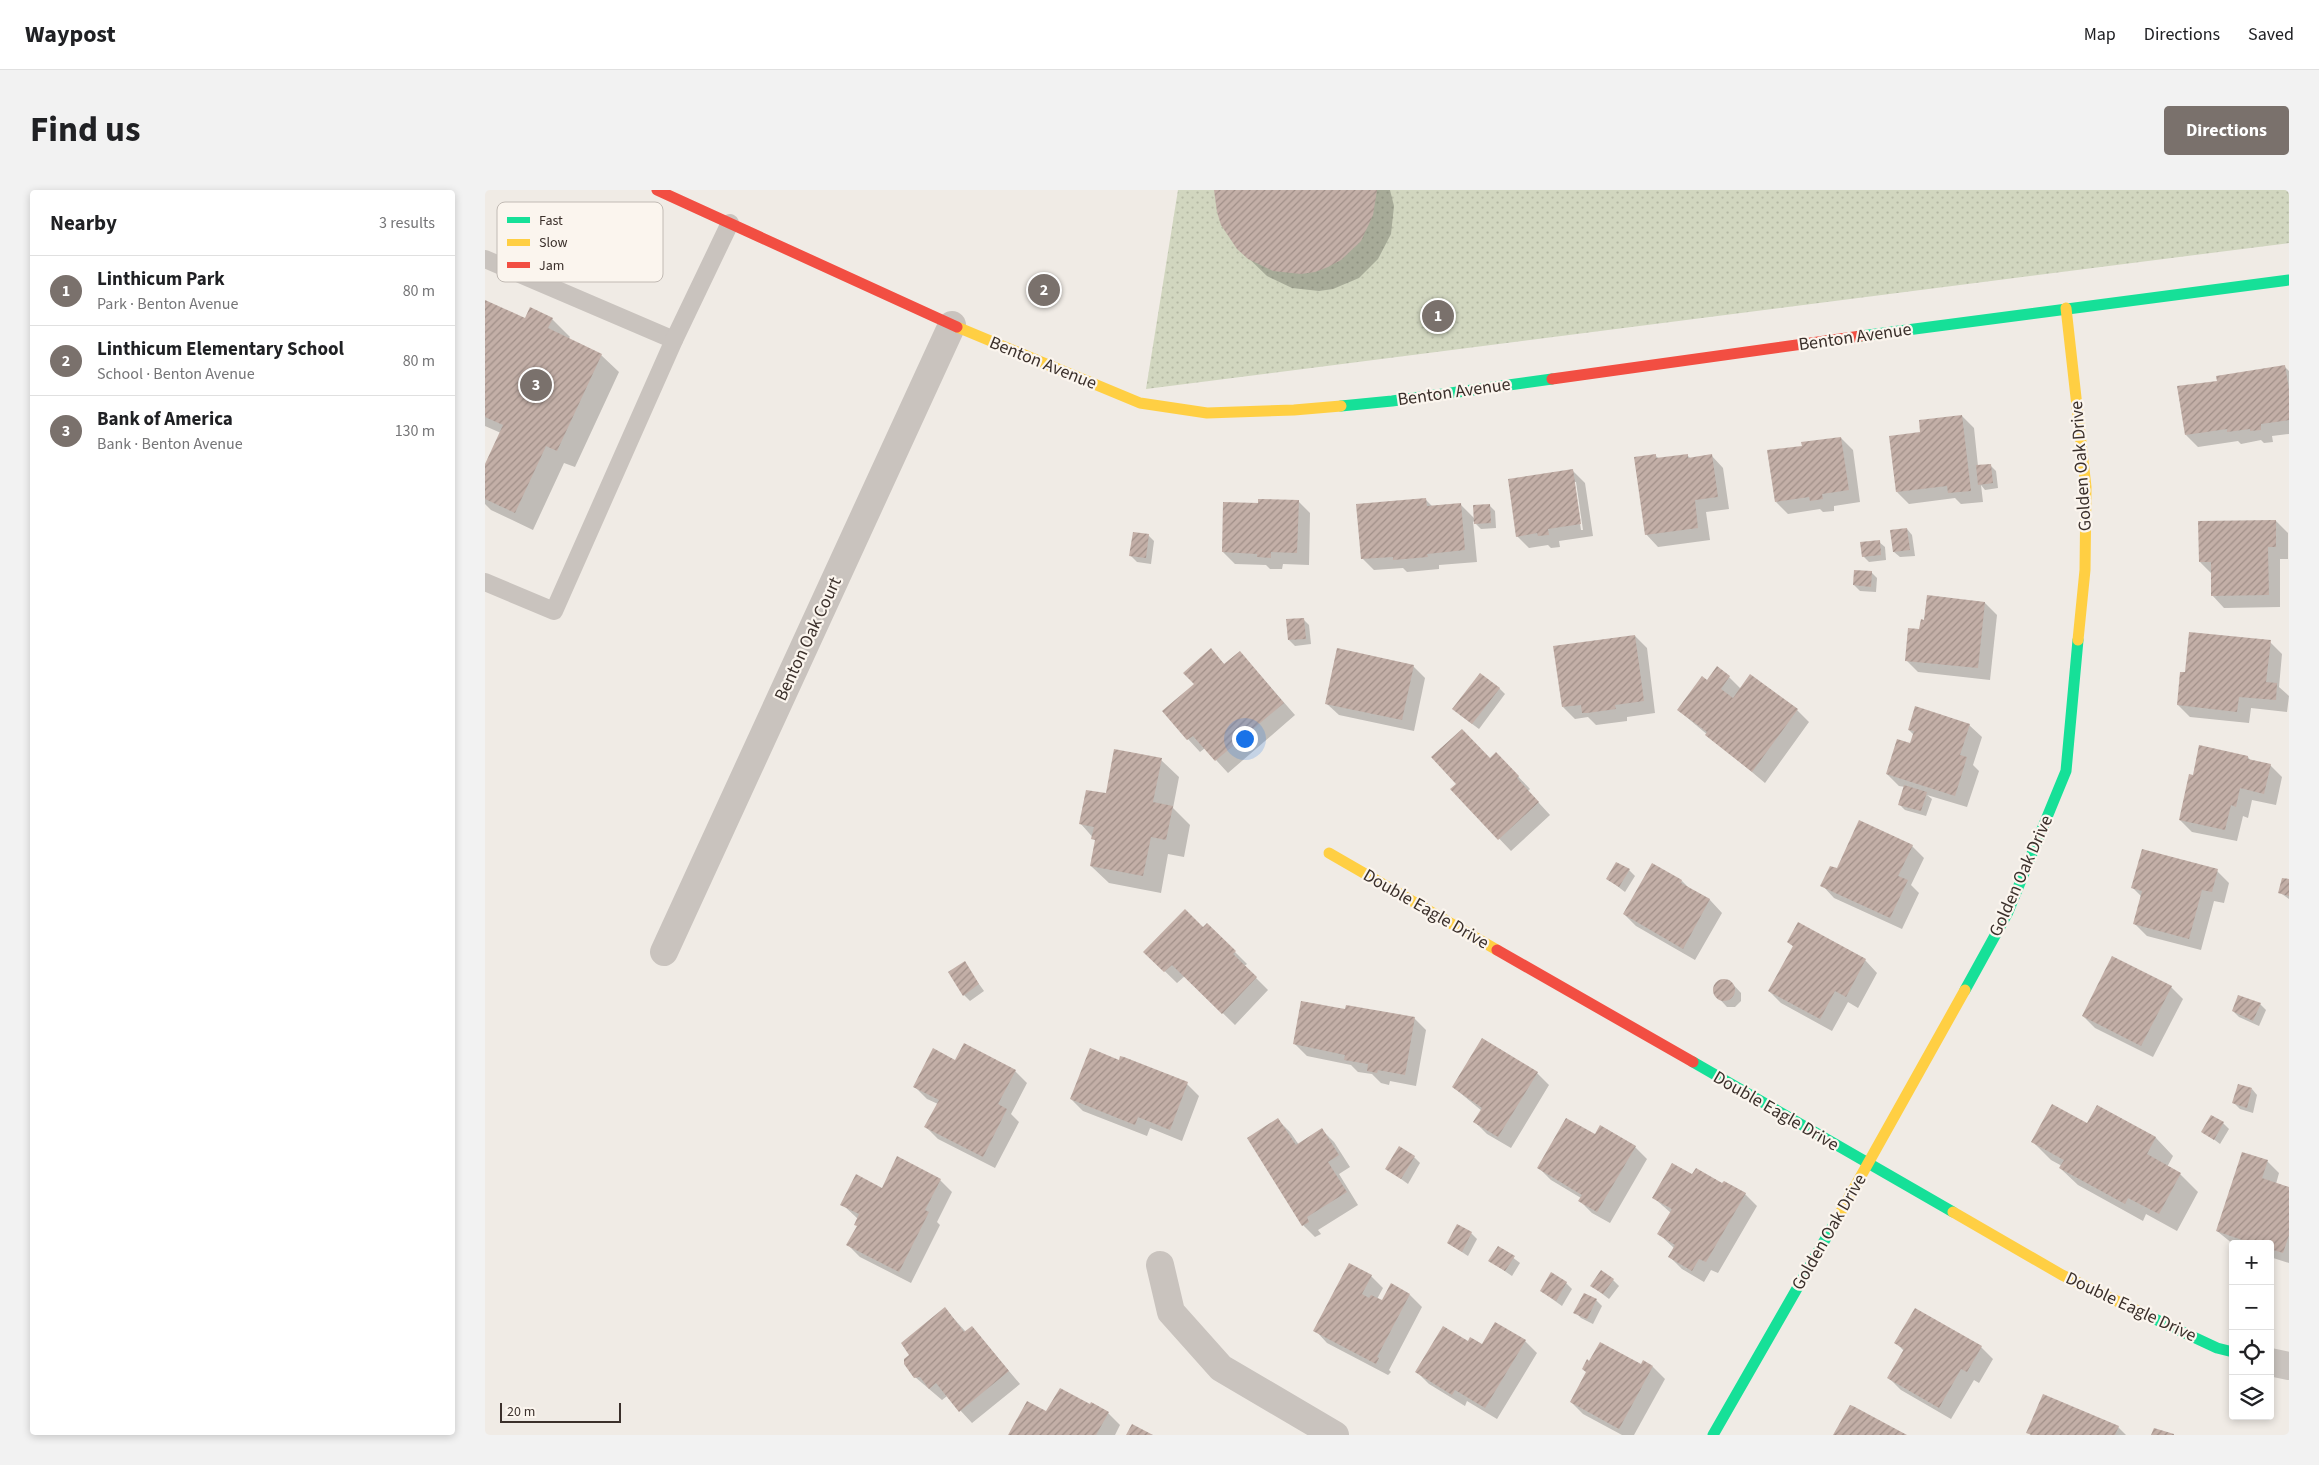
<!DOCTYPE html>
<html lang="en">
<head>
<meta charset="utf-8">
<style>
	:root { --surface:#fff; --page:#f2f2f2; --text:#202124; --muted:#757577; --line:#e0e0e0; --accent:#7a716c }
	body { margin:0; font-family:"Source Sans 3",sans-serif; background:var(--page); color:var(--text) }
	.controls { position:absolute; right:15px; bottom:15px; display:grid; overflow:hidden; border-radius:5px; box-shadow:0 2px 8px #0003 }
	.controls button { width:45px; height:45px; display:grid; place-items:center; padding:0; border:0; border-bottom:1px solid var(--line); background:var(--surface); color:var(--text); font:25px sans-serif }
	.scale { position:absolute; left:15px; bottom:12px; width:121px; box-sizing:border-box; padding-left:5px; border:2px solid #3b302b; border-top:0; font-size:14px; line-height:18px; white-space:nowrap; color:#3b302b; -webkit-text-stroke:4px #fbf5ee; paint-order:stroke }
	.you { position:absolute; left:759px; top:548px; width:18px; height:18px; margin:-12px; border:4px solid #fff; border-radius:50%; background:#1a73e8; box-shadow:0 0 0 8px #1a73e833 }
	.badge { display:grid; place-items:center; width:32px; height:32px; border-radius:50%; background:var(--accent); color:#fff; font-size:16px; font-weight:700 }
	.pin { position:absolute; translate:-50% -50%; border:2px solid #fff; box-shadow:0 1px 5px #0006 }
	.list { margin:0; padding:0; list-style:none }
	h2 { display:flex; justify-content:space-between; align-items:center; height:65px; margin:0; padding:0 20px; font-size:21px }
	h2 small { font-size:16px; font-weight:400; color:var(--muted) }
	.list li { display:grid; grid-template-columns:32px 1fr auto; gap:15px; align-items:center; box-sizing:border-box; height:70px; padding:0 20px; border-top:1px solid var(--line) }
	.list b { display:block; font-size:19px; white-space:nowrap }
	.list p { margin:0; font-size:16px; white-space:nowrap; color:var(--muted) }
	.list em { font-size:16px; font-style:normal; color:var(--muted) }
	.icon { flex:none; width:28px; height:28px; fill:none; stroke:currentColor; stroke-width:2; stroke-linecap:round; stroke-linejoin:round }
	.map { position:relative; flex:none; width:1804px; height:1245px; overflow:hidden; border-radius:5px }
	header { display:flex; align-items:center; gap:30px; box-sizing:border-box; height:70px; padding:0 25px; background:var(--surface); border-bottom:1px solid var(--line) }
	header strong { font-size:24px }
	nav { display:flex; gap:28px; margin-inline-start:auto; font-size:18px }
	.intro { display:flex; align-items:center; justify-content:space-between; box-sizing:border-box; height:120px; padding:0 30px }
	h1 { margin:0; font-size:35px }
	.button { padding:12px 22px; border-radius:5px; background:var(--accent); color:#fff; font-size:18px; font-weight:700 }
	main { display:flex; gap:30px; padding:0 30px }
	aside { flex:1; background:var(--surface); border-radius:5px; box-shadow:0 2px 8px #0003 }
	.map>svg:first-child { display:block }
	.park { fill:url(#park-dots) }
	.shadow { fill:#0003; fill-rule:evenodd }
	.building { fill:url(#building-hatch) }
	.lines { fill:none; stroke-linecap:round; stroke-linejoin:round }
	.lane { stroke:#c9c3be; stroke-width:18 }
	.street { stroke:#c9c3be; stroke-width:28 }
	.fast { stroke:#16e098; stroke-width:11 }
	.slow { stroke:#ffcf43; stroke-width:11 }
	.jam { stroke:#f24e42; stroke-width:11 }
	.labels { text-anchor:middle; dominant-baseline:central; stroke-width:4.5; stroke-linejoin:round; paint-order:stroke }
	.street-label { font-size:18px; fill:#3b302b; stroke:#fbf5ee }
	.key { fill:#fbf5ee; stroke:#c1bab4; stroke-width:1 }
	.key-label { font-size:14px; fill:#3b302b }
</style>
</head>
<body>
<header>
<strong>Waypost</strong>
<nav><a>Map</a><a>Directions</a><a>Saved</a></nav>
</header>
<div class="intro"><h1>Find us</h1><a class="button">Directions</a></div>
<main>
<aside>
<h2>Nearby<small>3 results</small></h2>
<ul class="list">
<li><span class="badge">1</span><div><b>Linthicum Park</b><p>Park · Benton Avenue</p></div><em>80 m</em></li>
<li><span class="badge">2</span><div><b>Linthicum Elementary School</b><p>School · Benton Avenue</p></div><em>80 m</em></li>
<li><span class="badge">3</span><div><b>Bank of America</b><p>Bank · Benton Avenue</p></div><em>130 m</em></li>
</ul>
</aside>
<div class="map">
<svg width="1804" height="1245" viewBox="0 0 1804 1245">
	<defs>
		<pattern id="park-dots" width="8" height="8" patternUnits="userSpaceOnUse" patternTransform="scale(1.25)"><rect width="8" height="8" fill="#d1d6bf"/><path d="M2 2h.1M6 6h.1" fill="none" stroke="#b4b8a4" stroke-width="1.8" stroke-linecap="round"/></pattern>
		<pattern id="building-hatch" width="6" height="6" patternUnits="userSpaceOnUse" patternTransform="scale(1.25)"><rect width="6" height="6" fill="#c3afa7"/><path d="M-1 1l2-2M0 6l6-6M5 7l2-2" fill="none" stroke="#a08f88"/></pattern>
	</defs>
	<rect width="100%" height="100%" fill="#f0ebe5"/>
	<path class="park" d="M693,0H1804V53L661,199Z"/>
	<g class="shadow">
		<path d="M731,0H905L909,16L906,44L893,69L874,88L848,99L834,101L807,98L782,86L753,58Z"/>
		<path d="M0,111L40,129H67L85,147L83,149L116,165L134,182L90,277L79,273L48,340L6,320L0,314V277L16,243L0,236Z"/>
		<path d="M1800,177L1804,181V244L1787,246L1788,252L1779,253L1776,250L1756,254L1753,251L1713,257L1701,245L1733,192Z"/>
		<path d="M1477,226L1489,238L1493,276L1505,275L1511,281L1513,298L1500,300L1496,295L1498,312L1476,314L1470,308L1424,314L1412,302L1405,247L1437,243Z"/>
		<path d="M1356,248L1368,260L1375,312L1349,316V321L1338,322L1335,319L1303,324L1291,312L1318,257Z"/>
		<path d="M1170,265L1174,269L1202,265L1206,269L1226,265L1238,278L1244,319L1221,322L1225,350L1173,357L1161,344Z"/>
		<path d="M1088,281L1100,293L1108,346L1074,351L1075,357L1066,358L1063,355L1044,358L1032,346ZM1089,292H1091L1098,340H1096Z"/>
		<path d="M941,310L948,317L976,315L990,329L1004,315L1010,321L1011,338L996,339L988,331L992,372L954,375V379L922,382L918,378L889,380L877,368Z"/>
		<path d="M813,311L825,323L824,375L798,374L797,379H785L781,375L750,374L738,362L774,314Z"/>
		<path d="M1791,331L1803,343V369H1795V417L1739,418L1727,405V384L1715,372Z"/>
		<path d="M1422,339L1427,345L1430,366L1415,367L1409,362Z"/>
		<path d="M663,345L669,351L666,374L652,372L646,366Z"/>
		<path d="M1394,352L1400,357L1401,370L1384,372L1378,366Z"/>
		<path d="M1386,382L1392,388L1391,402L1375,401L1369,395Z"/>
		<path d="M1500,413L1512,425L1505,490L1433,482L1421,470L1435,441Z"/>
		<path d="M818,429L824,435L826,454L810,456L804,450Z"/>
		<path d="M1150,446L1162,458L1170,523L1142,527V531L1111,535L1103,527L1090,529L1078,517Z"/>
		<path d="M1785,452L1797,464L1794,497L1804,506L1802,522L1766,518L1764,533L1705,527L1693,515L1701,483Z"/>
		<path d="M726,460L740,475H766L810,525L743,583L720,558L715,562L702,548L710,494Z"/>
		<path d="M928,476L940,488L929,541L854,525L841,513Z"/>
		<path d="M1244,487L1256,499L1312,520L1324,532L1280,593L1193,520L1222,492Z"/>
		<path d="M1014,498L1020,504L994,539L975,525Z"/>
		<path d="M1484,535L1497,547L1488,575L1494,581L1482,617L1442,605L1447,609L1441,626L1420,620L1414,614L1420,597L1414,596L1402,584L1426,555L1429,545L1424,540Z"/>
		<path d="M1763,567L1766,571L1785,575L1797,587L1791,615L1767,610L1763,628L1758,626L1752,651L1707,642L1695,630L1709,587Z"/>
		<path d="M676,570L694,587L688,618L705,635L699,667L683,664L676,703L624,693L606,676L611,651L596,634Z"/>
		<path d="M1005,570L1023,576L1045,599L1043,601L1065,625L1026,661L967,599Z"/>
		<path d="M1427,656L1439,668L1426,695L1434,703L1417,739L1349,708L1337,695L1352,680Z"/>
		<path d="M1144,680L1150,686L1140,702L1123,689Z"/>
		<path d="M1732,681L1744,693L1739,713L1729,711L1716,760L1662,746L1650,734L1657,707L1648,698Z"/>
		<path d="M1197,691L1205,699L1225,710L1237,723L1210,770L1151,736L1139,724Z"/>
		<path d="M1804,691V709L1794,702Z"/>
		<path d="M722,734L762,774L759,776L783,800L750,835L700,786L692,793L660,762L718,739Z"/>
		<path d="M1303,752L1380,770L1392,783L1373,818L1363,812L1347,841L1296,813L1284,801L1309,757Z"/>
		<path d="M479,773L499,801L485,811L479,805Z"/>
		<path d="M1236,790H1244L1256,803V811L1250,817H1242L1230,804V796Z"/>
		<path d="M1686,797L1698,809L1668,867L1610,838L1598,826Z"/>
		<path d="M1775,814L1781,820L1774,836L1754,827L1748,821Z"/>
		<path d="M861,820L929,828L941,840L931,896L905,891L904,895L896,893L887,884L873,882L866,875L822,866L810,854Z"/>
		<path d="M998,849L1052,883L1064,895L1026,958L1002,944L990,932L997,921L968,897Z"/>
		<path d="M635,871L702,894L714,906L697,951L665,938L662,946L598,921L586,909Z"/>
		<path d="M471,872L530,881L542,893L526,924L534,932L510,978L453,949L441,937L453,914L442,909L430,897Z"/>
		<path d="M1767,899L1772,905L1768,923L1755,919L1749,913Z"/>
		<path d="M1613,916L1671,948L1688,966L1682,977L1695,984L1713,1002L1692,1041L1661,1024L1658,1031L1593,995L1575,978L1577,976L1566,970L1548,952L1603,934Z"/>
		<path d="M793,930L805,942L814,955L837,940L849,952L865,977L854,984L873,1015L833,1040L836,1044L830,1047L818,1035L763,948Z"/>
		<path d="M1738,933L1744,939L1735,954L1718,941Z"/>
		<path d="M1110,946L1150,957L1162,969L1125,1033L1107,1023L1095,1011L1096,1008L1066,990L1054,978Z"/>
		<path d="M929,967L935,973L923,994L901,978Z"/>
		<path d="M1782,971L1794,983L1791,994L1804,998V1073L1785,1067V1054H1748L1732,1041Z"/>
		<path d="M1207,986L1260,1004L1272,1016L1233,1083L1226,1080L1219,1092L1197,1079L1185,1067L1189,1058L1174,1044L1186,1023L1169,1008Z"/>
		<path d="M455,990L467,1002L452,1032L455,1035L426,1093L375,1067L363,1055L373,1036V1029L357,1014L397,999Z"/>
		<path d="M986,1043L992,1049L983,1066L963,1053Z"/>
		<path d="M1014,1057L1035,1073L1027,1086L1005,1071Z"/>
		<path d="M886,1086L898,1098L892,1109L897,1112L925,1105L937,1117L904,1180L906,1182L903,1185L842,1153L830,1140Z"/>
		<path d="M1128,1090L1134,1096L1124,1109L1107,1096Z"/>
		<path d="M1081,1093L1087,1099L1077,1116L1056,1101Z"/>
		<path d="M1099,1105L1111,1110L1117,1116L1108,1134L1096,1128L1090,1122Z"/>
		<path d="M460,1119L481,1142L487,1137L535,1194L487,1233L462,1206L457,1210L430,1187L426,1165Z"/>
		<path d="M1040,1151L1052,1163L1012,1229L982,1211L980,1216L944,1194L932,1182L984,1153L997,1156Z"/>
		<path d="M1411,1153L1496,1157L1508,1169L1494,1193L1489,1190L1466,1229L1416,1200L1404,1188L1419,1161Z"/>
		<path d="M1157,1176L1168,1177L1180,1189L1149,1245H1137L1098,1224L1086,1212Z"/>
		<path d="M605,1216L623,1223L635,1235L630,1245H524L562,1223Z"/>
		<path d="M1633,1237L1641,1245H1546L1543,1242Z"/>
	</g>
	<g class="building">
		<path d="M729,0H892L888,25L876,51L856,70L843,77L830,82L816,84L788,81L763,69L752,59L736,35L732,22Z"/>
		<path d="M0,110L40,128L45,117L68,128L63,138L117,164L72,261L61,256L30,323L0,309V274L18,235L0,227Z"/>
		<path d="M1800,175L1804,200V230L1776,234V240L1765,241V239L1742,242V239L1700,245L1692,196L1732,191L1731,186Z"/>
		<path d="M1477,225L1486,301L1463,303L1462,296L1411,302L1404,246L1435,242L1434,230Z"/>
		<path d="M1356,247L1364,300L1337,304L1338,309L1325,311L1324,307L1290,312L1282,260L1317,256L1316,252Z"/>
		<path d="M1171,264V268L1203,264V268L1227,264L1233,307L1210,310L1213,338L1160,345L1149,267Z"/>
		<path d="M1506,274L1508,293L1493,295L1491,275Z"/>
		<path d="M1088,279L1096,334L1063,339L1064,345L1053,346L1052,343L1031,347L1023,289Z"/>
		<path d="M941,308L942,316L976,313L980,360L942,364L943,367L908,370V367L876,369L871,314Z"/>
		<path d="M773,309L814,310L812,363L786,362V368L772,367V364L737,362L738,312L773,313Z"/>
		<path d="M1005,314L1006,333L989,334L988,315Z"/>
		<path d="M1791,330V357H1783L1784,405L1726,406V372H1714L1713,331Z"/>
		<path d="M1422,338L1425,360L1408,362L1405,340Z"/>
		<path d="M648,342L664,344L661,368L644,366Z"/>
		<path d="M1395,350L1396,365L1377,367L1375,352Z"/>
		<path d="M1369,380L1387,381L1386,397L1368,395Z"/>
		<path d="M1442,405L1500,412L1493,478L1420,471L1423,438L1434,439L1436,429L1439,430Z"/>
		<path d="M819,428L821,449L803,450L801,429Z"/>
		<path d="M1704,442L1786,450L1781,492L1792,493L1791,510L1754,507L1752,522L1692,515L1695,482H1700Z"/>
		<path d="M1150,445L1159,511L1130,515L1131,519L1102,523H1097L1096,515L1077,517L1068,456Z"/>
		<path d="M726,458L739,474L755,461L799,513L730,571L708,546L702,550L701,549L677,521L709,494L698,483Z"/>
		<path d="M852,458L929,475L917,530L840,514Z"/>
		<path d="M1232,476L1245,486L1236,499L1248,508L1265,484L1313,519L1267,582L1220,545L1222,542L1192,520L1217,486L1222,490Z"/>
		<path d="M995,483L1015,498L987,534L967,519Z"/>
		<path d="M1430,516L1485,534L1475,565L1482,567L1470,606L1401,584L1412,549L1425,553L1429,541L1423,540Z"/>
		<path d="M977,539L1005,568L1011,562L1034,586L1032,588L1054,612L1013,650L965,599L971,594L946,567Z"/>
		<path d="M1714,555L1763,566V569L1786,574L1779,604L1755,598L1751,617L1746,615L1740,640L1694,630L1704,584L1708,585Z"/>
		<path d="M629,559L677,568L668,612L688,616L681,650L666,647L658,686L605,676L610,650L606,649L609,637L594,634L601,600L621,603Z"/>
		<path d="M1419,595L1442,602L1436,621L1413,615Z"/>
		<path d="M1374,630L1428,655L1413,686L1423,690L1405,728L1335,696L1345,676L1352,678Z"/>
		<path d="M1657,659L1733,679L1727,702L1717,700L1704,749L1648,734L1657,701L1646,698Z"/>
		<path d="M1131,672L1145,679L1134,697L1121,689Z"/>
		<path d="M1167,673L1197,690L1196,693L1225,709L1198,759L1138,724Z"/>
		<path d="M1797,688L1804,689V706L1793,703Z"/>
		<path d="M700,719L718,737L722,733L751,761L748,764L772,787L737,824L687,775L679,782L658,762Z"/>
		<path d="M1313,732L1381,769L1361,807L1350,801L1335,829L1283,801L1308,756L1302,752Z"/>
		<path d="M1627,766L1687,796L1656,856L1597,826Z"/>
		<path d="M480,771L494,794L478,806L463,782Z"/>
		<circle cx="1239" cy="800" r="11"/>
		<path d="M1753,805L1776,813L1768,831L1747,821Z"/>
		<path d="M816,811L860,819L861,815L930,827L920,885L893,880L892,883L882,881L883,874L859,870L860,865L808,854Z"/>
		<path d="M997,848L1053,882L1013,947L988,932L997,918L967,897Z"/>
		<path d="M479,853L531,880L513,914L522,919L498,967L439,937L454,910L428,897L448,858L470,870Z"/>
		<path d="M605,858L634,870L635,866L639,867L703,892L685,940L653,927L650,935L585,909Z"/>
		<path d="M1753,894L1767,898L1762,918L1747,913Z"/>
		<path d="M1567,914L1602,933L1612,915L1671,947L1662,964L1696,983L1674,1024L1643,1008L1640,1014L1574,978L1579,970L1546,952Z"/>
		<path d="M1726,925L1739,932L1729,950L1716,942Z"/>
		<path d="M793,928L811,955L837,938L854,965L843,972L862,1002L822,1027L824,1032L817,1036L762,948Z"/>
		<path d="M1081,928L1110,944L1115,935L1151,956L1112,1022L1093,1011L1097,1005L1052,978Z"/>
		<path d="M914,956L930,966L916,989L900,979Z"/>
		<path d="M1757,962L1783,970L1777,988L1804,997V1045L1798,1063L1785,1059V1054H1769L1731,1041Z"/>
		<path d="M412,966L456,989L440,1020L444,1022L414,1082L361,1055L372,1036L369,1035L374,1024L355,1015L371,984L397,998Z"/>
		<path d="M1187,973L1207,984L1211,978L1237,993L1239,991L1261,1003L1221,1072L1214,1069L1207,1081L1183,1067L1190,1055L1172,1044L1187,1019L1167,1008Z"/>
		<path d="M972,1034L987,1042L977,1062L962,1053Z"/>
		<path d="M1013,1056L1030,1066L1020,1081L1003,1071Z"/>
		<path d="M864,1073L887,1085L877,1104L884,1108L886,1105L897,1110L906,1093L925,1104L892,1167L894,1168L891,1174L828,1141Z"/>
		<path d="M1116,1080L1129,1089L1118,1104L1105,1096Z"/>
		<path d="M1066,1082L1082,1092L1071,1111L1055,1101Z"/>
		<path d="M1099,1103L1112,1109L1102,1129L1088,1123Z"/>
		<path d="M460,1117L479,1142L487,1136L524,1181L474,1222L451,1193L444,1199L435,1187L429,1188L419,1174V1169L424,1165L416,1153Z"/>
		<path d="M1430,1118L1497,1156L1482,1182L1476,1179L1454,1218L1402,1188L1419,1159L1409,1153Z"/>
		<path d="M1010,1132L1041,1150L1000,1218L970,1200L967,1205L930,1182L958,1136L983,1151L985,1147L997,1154Z"/>
		<path d="M1115,1152L1156,1174L1158,1170L1168,1176L1134,1239L1085,1212L1101,1182L1097,1179L1102,1169L1104,1171Z"/>
		<path d="M575,1198L605,1214L606,1212L624,1222L611,1245H523L542,1211L561,1221Z"/>
		<path d="M1558,1204L1634,1236L1630,1245H1547L1541,1243Z"/>
		<path d="M1365,1215L1368,1216L1422,1245H1348Z"/>
		<path d="M647,1234L668,1245H641Z"/>
		<path d="M1669,1238L1689,1244V1245H1666Z"/>
	</g>
	<g class="lines">
		<g class="lane">
			<path d="M0,69L189,150"/>
			<path d="M0,392L69,421L189,150L245,33"/>
		</g>
		<g class="street">
			<path d="M179,762L467,135"/>
			<path d="M675,1075L686,1122L736,1178L850,1245"/>
			<path d="M1785,1172L1804,1176"/>
		</g>
		<g class="fast">
			<path d="M1376,146L1804,90"/>
			<path d="M856,216L907,211L1067,189"/>
			<path d="M1480,800L1523,722L1581,581L1593,450"/>
			<path d="M1208,872L1468,1022"/>
			<path d="M1657,1123L1732,1158L1748,1162"/>
			<path d="M1228,1245L1353,1027"/>
		</g>
		<g class="slow">
			<path d="M1581,118L1601,297L1600,380L1593,450"/>
			<path d="M472,137L655,213L722,223L809,220L856,216"/>
			<path d="M844,663L1012,760"/>
			<path d="M1468,1022L1577,1085L1657,1123"/>
			<path d="M1353,1027L1480,800"/>
		</g>
		<g class="jam">
			<path d="M172,0L472,137"/>
			<path d="M1067,189L1376,146"/>
			<path d="M1012,760L1208,872"/>
		</g>
	</g>
	<g class="labels">
		<g class="street-label">
			<text transform="translate(1370 147) rotate(-8)">Benton Avenue</text>
			<text transform="translate(558 173) rotate(22)">Benton Avenue</text>
			<text transform="translate(969 202) rotate(-8)">Benton Avenue</text>
			<text transform="translate(1596 276) rotate(-94)">Golden Oak Drive</text>
			<text transform="translate(323 449) rotate(-65)">Benton Oak Court</text>
			<text transform="translate(1536 686) rotate(-66)">Golden Oak Drive</text>
			<text transform="translate(941 719) rotate(30)">Double Eagle Drive</text>
			<text transform="translate(1291 921) rotate(30)">Double Eagle Drive</text>
			<text transform="translate(1344 1042) rotate(-60)">Golden Oak Drive</text>
			<text transform="translate(1646 1117) rotate(25)">Double Eagle Drive</text>
		</g>
	</g>
	<rect x="12" y="12" width="166" height="80" rx="8" class="key"/>
	<rect x="22" y="27" width="23" height="6" fill="#16e098"/>
	<rect x="22" y="49" width="23" height="7" fill="#ffcf43"/>
	<rect x="22" y="72" width="23" height="6" fill="#f24e42"/>
	<g class="key-label">
		<text x="54" y="35">Fast</text>
		<text x="54" y="57">Slow</text>
		<text x="54" y="80">Jam</text>
	</g>
</svg>
<div class="controls">
<button>+</button>
<button>−</button>
<button><svg class="icon" aria-label="locate" viewBox="0 0 24 24"><circle cx="12" cy="12" r="6"/><path d="M12 2v4M12 18v4M2 12h4M18 12h4"/></svg></button>
<button><svg class="icon" aria-label="layers" viewBox="0 0 24 24"><path d="M12 4l9 5-9 5-9-5zM3 14l9 5 9-5"/></svg></button>
</div>
<div class="scale">20 m</div>
<div class="you"></div>
<div class="pin badge" style="left:953px;top:126px">1</div>
<div class="pin badge" style="left:559px;top:100px">2</div>
<div class="pin badge" style="left:51px;top:195px">3</div>
</div>
</main>
</body>
</html>
